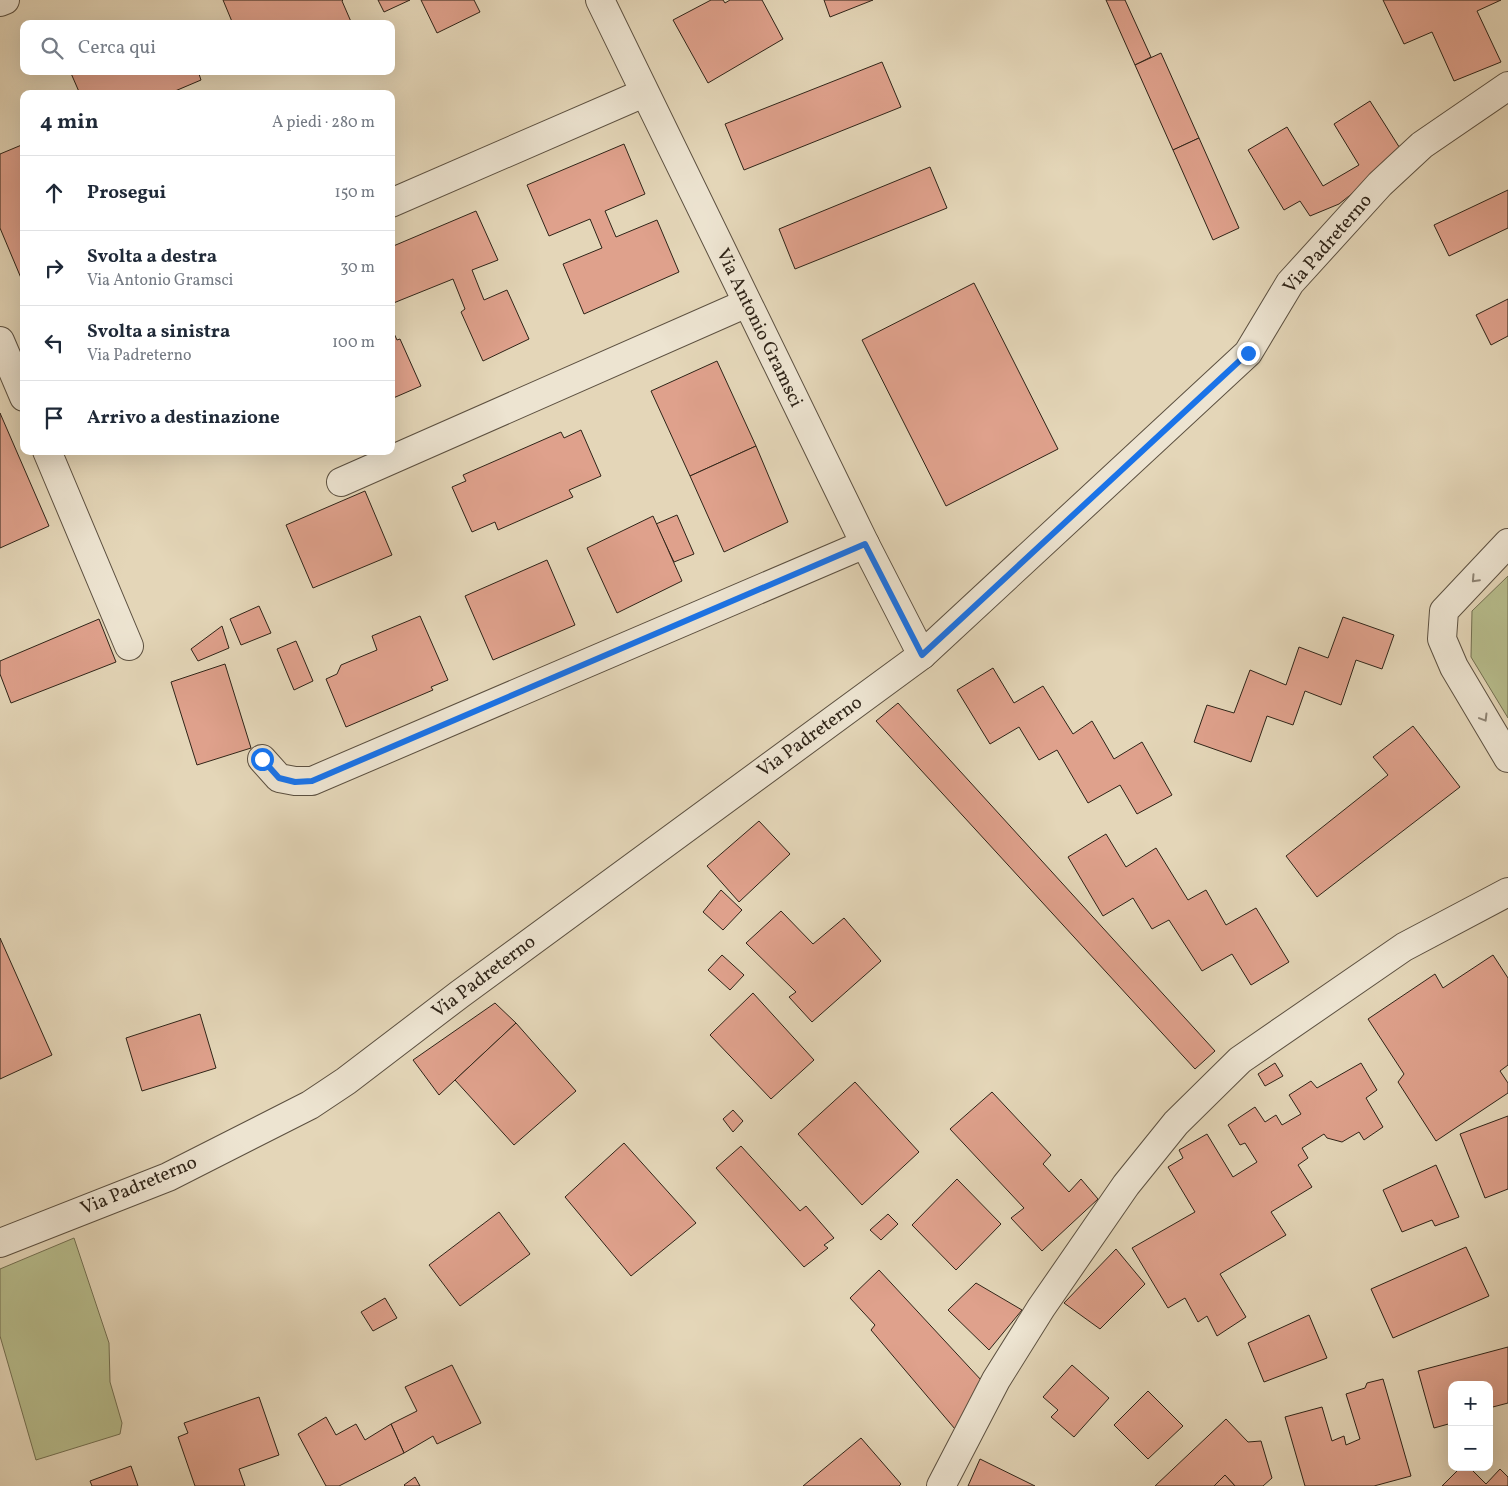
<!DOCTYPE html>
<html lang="it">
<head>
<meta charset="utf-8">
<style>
	:root { --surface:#fff; --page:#f2f2f3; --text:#1f2937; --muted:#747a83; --line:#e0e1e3 }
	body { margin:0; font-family:Vollkorn,serif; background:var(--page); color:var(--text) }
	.controls { position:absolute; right:15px; bottom:15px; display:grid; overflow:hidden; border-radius:10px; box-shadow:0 5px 20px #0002 }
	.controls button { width:45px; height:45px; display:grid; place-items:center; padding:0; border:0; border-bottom:1px solid var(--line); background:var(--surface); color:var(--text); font:25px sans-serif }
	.stop { position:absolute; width:15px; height:15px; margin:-11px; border:4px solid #1a73e8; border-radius:50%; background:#fff }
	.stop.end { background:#1a73e8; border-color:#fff; box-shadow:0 1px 5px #0008 }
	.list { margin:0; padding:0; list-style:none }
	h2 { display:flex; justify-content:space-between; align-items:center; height:65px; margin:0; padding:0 20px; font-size:21px }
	h2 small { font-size:16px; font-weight:400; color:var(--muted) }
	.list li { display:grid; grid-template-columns:32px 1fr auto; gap:15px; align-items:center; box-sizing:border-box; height:75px; padding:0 20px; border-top:1px solid var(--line) }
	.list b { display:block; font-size:19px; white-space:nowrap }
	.list p { margin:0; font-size:16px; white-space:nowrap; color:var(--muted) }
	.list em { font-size:16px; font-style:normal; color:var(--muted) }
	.icon { flex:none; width:28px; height:28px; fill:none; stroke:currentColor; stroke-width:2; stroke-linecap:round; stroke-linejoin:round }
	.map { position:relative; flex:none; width:1508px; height:1486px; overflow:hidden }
	.search { position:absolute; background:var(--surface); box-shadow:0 5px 20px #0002; left:20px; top:20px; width:375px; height:55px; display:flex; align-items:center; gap:12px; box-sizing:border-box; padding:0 18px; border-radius:10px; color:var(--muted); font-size:19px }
	.panel { position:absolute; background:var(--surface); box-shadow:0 5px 20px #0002; left:20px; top:90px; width:375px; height:365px; border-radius:10px }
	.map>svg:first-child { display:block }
	.green { fill:#b7bd8d; stroke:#737052 }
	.building { fill:#dfa18c; stroke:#2f2418 }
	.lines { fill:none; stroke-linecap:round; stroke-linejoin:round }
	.minor-casing { stroke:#5c5040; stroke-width:30 }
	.minor { stroke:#ede4d1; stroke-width:28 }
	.oneway { stroke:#8e8474 }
	.route { stroke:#1a73e8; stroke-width:6 }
	.labels { text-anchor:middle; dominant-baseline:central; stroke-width:4; stroke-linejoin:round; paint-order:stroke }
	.street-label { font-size:19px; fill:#2f2418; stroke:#ede4d1 }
</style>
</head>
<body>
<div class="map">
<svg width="1508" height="1486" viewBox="0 0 1508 1486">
	<rect width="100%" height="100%" fill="#e4d6b8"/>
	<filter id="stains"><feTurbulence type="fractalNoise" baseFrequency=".004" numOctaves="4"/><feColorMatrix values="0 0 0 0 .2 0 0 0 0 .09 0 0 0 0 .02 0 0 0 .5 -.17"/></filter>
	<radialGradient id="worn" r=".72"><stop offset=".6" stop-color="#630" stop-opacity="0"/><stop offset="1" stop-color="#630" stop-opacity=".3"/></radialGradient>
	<g class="green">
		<path d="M1508,576V718L1471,657L1472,611Z"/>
		<path d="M74,1238L109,1343L110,1382L122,1423L120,1434L36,1460L0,1336V1269Z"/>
	</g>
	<g class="building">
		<path d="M223,0H343L342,1L352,24H233Z"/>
		<path d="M378,0H410L384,12Z"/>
		<path d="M421,0H474L480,12L437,33Z"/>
		<path d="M711,0H723L725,3L730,0H762L783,39L708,83L673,20Z"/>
		<path d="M824,0H873L830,17Z"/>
		<path d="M1106,0H1125L1151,57L1135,65Z"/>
		<path d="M1383,0H1501L1477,11L1501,62L1454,81L1432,32L1404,44Z"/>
		<path d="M1161,53L1199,138L1173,150L1135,65Z"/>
		<path d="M882,62L901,107L744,170L725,124Z"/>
		<path d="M70,71H198L201,80L168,94H80Z"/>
		<path d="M1370,101L1403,153L1339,204L1310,216L1300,201L1284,210L1248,150L1287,127L1323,186L1359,165L1334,124Z"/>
		<path d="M1199,138L1239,228L1213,240L1173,150Z"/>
		<path d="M24,144V277L21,278L0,228V154Z"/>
		<path d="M624,144L645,194L605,211L616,237L657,220L679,272L584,314L563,264L602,248L590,219L549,236L527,185Z"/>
		<path d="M930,167L947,208L795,269L779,229Z"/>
		<path d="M1508,190V228L1449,256L1434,225Z"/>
		<path d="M476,211L498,260L472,270L484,300L507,290L529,339L483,361L461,312L465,309L453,279L391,304V247Z"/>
		<path d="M974,283L1058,449L946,506L862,340Z"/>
		<path d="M1508,299V336L1491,345L1476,315Z"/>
		<path d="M391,327L397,340L400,339L421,386L391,399Z"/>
		<path d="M717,361L756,446L690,476L651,391Z"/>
		<path d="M0,413L49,526L0,548Z"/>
		<path d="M581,430L601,476L569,490L573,497L498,530L495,522L472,532L452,487L466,481L463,475L561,432L564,438Z"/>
		<path d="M756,446L788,522L724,552L690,476Z"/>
		<path d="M365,491L392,555L313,588L286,525Z"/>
		<path d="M677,515L694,554L674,562L656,524Z"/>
		<path d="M653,516L682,581L617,613L587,548Z"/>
		<path d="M547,560L575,625L493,660L465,596Z"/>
		<path d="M259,606L271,633L241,645L230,619Z"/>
		<path d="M420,616L448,680L431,687L433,690L346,727L326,679L337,674L341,665L377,650L372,636Z"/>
		<path d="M1343,617L1394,635L1382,669L1356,660L1341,705L1305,691L1293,725L1267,716L1251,762L1194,742L1207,705L1234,713L1250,670L1286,685L1299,647L1328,658Z"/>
		<path d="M99,619L116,662L11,703L0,674V661Z"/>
		<path d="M222,626L229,648L198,661L191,649Z"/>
		<path d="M296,641L313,681L294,690L277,649Z"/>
		<path d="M225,664L251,748L197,765L171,682Z"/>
		<path d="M993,668L1014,703L1043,686L1073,734L1092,721L1114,759L1142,742L1172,795L1137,814L1120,785L1088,803L1057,750L1039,760L1019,727L990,744L957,690Z"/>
		<path d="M898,703L1215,1051L1195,1069L876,721Z"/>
		<path d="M1413,726L1460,787L1317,897L1286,856L1388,775L1373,757Z"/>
		<path d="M759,821L790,854L739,902L707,866Z"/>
		<path d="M1106,834L1126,867L1156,848L1188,900L1206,890L1226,925L1256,908L1289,962L1251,985L1232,954L1202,971L1169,920L1152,929L1133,898L1103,916L1068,857Z"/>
		<path d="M721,890L742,910L723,930L703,912Z"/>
		<path d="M781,911L813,944L844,918L881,961L812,1022L789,997L796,992L746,943Z"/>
		<path d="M0,938L52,1055L0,1079Z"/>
		<path d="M722,955L744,975L730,990L708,970Z"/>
		<path d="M1493,955L1508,978V1065L1500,1071L1508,1083V1093L1436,1141L1398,1082L1404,1074L1368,1019L1435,974L1443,988Z"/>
		<path d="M753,993L814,1060L771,1099L710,1035Z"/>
		<path d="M495,1003L516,1023L439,1095L413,1060Z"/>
		<path d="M200,1014L216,1068L142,1091L126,1038Z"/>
		<path d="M516,1023L576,1091L514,1145L455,1080Z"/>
		<path d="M1275,1063L1283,1076L1265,1086L1258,1074Z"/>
		<path d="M1361,1063L1377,1090L1366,1098L1383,1127L1364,1140L1359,1132L1342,1142L1327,1138L1324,1134L1302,1148L1308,1158L1298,1165L1312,1187L1271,1212L1286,1235L1220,1274L1246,1317L1217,1336L1207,1316L1198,1322L1185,1298L1168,1308L1132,1248L1195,1212L1168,1167L1183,1158L1179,1150L1207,1134L1233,1177L1257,1162L1245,1143L1240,1145L1228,1125L1255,1107L1265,1122L1276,1115L1282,1125L1301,1114L1289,1095L1311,1081L1317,1088Z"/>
		<path d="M855,1082L919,1152L862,1205L798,1134Z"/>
		<path d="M992,1092L1051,1155L1043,1164L1069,1192L1081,1179L1098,1199L1042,1251L1011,1218L1024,1208L950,1129Z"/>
		<path d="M733,1110L743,1121L733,1132L723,1119Z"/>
		<path d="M1508,1116V1189L1485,1198L1460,1134Z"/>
		<path d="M624,1143L696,1223L631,1276L565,1197Z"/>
		<path d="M741,1146L800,1211L806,1206L834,1238L824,1245L828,1248L804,1267L716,1168Z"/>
		<path d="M1436,1165L1459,1217L1435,1226L1432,1220L1402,1232L1383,1190Z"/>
		<path d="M957,1179L1001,1224L956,1270L912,1225Z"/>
		<path d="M499,1212L530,1254L460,1306L429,1265Z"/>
		<path d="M888,1214L898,1224L881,1240L870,1230Z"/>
		<path d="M1466,1247L1489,1296L1393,1338L1371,1289Z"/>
		<path d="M1116,1249L1145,1284L1100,1329L1064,1303Z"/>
		<path d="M879,1270L982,1381L955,1429L871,1330L875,1325L850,1298Z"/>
		<path d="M976,1283L1022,1310L989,1350L948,1310Z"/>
		<path d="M385,1298L397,1318L373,1331L361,1312Z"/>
		<path d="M1309,1315L1327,1358L1264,1382L1248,1343Z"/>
		<path d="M1508,1347V1403L1489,1408V1385H1452V1423L1434,1428L1418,1371Z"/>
		<path d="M452,1365L481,1423L437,1444L433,1436L404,1453L391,1424L417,1411L405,1387Z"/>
		<path d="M1072,1365L1109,1398L1074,1437L1051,1417L1058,1410L1043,1397Z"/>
		<path d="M1383,1379L1411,1476L1374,1486H1305L1285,1417L1322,1407L1332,1441L1344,1436L1346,1445L1360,1439L1346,1394L1365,1388L1367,1383Z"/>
		<path d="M1148,1391L1183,1426L1148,1459L1114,1425Z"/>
		<path d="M259,1397L279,1455L239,1469L245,1486H195L178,1437L188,1433L184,1423Z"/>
		<path d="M326,1417L336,1435L356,1424L365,1440L391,1424L404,1453L339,1486H326L298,1434Z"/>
		<path d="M1226,1419L1248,1442L1261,1441L1272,1478L1263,1486H1235L1225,1475L1214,1486H1155Z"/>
		<path d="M861,1438L901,1484L899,1486H803Z"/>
		<path d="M980,1459L1035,1486H968Z"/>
		<path d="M131,1466L138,1486H92L90,1481Z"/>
		<path d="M1461,1467H1469L1486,1484L1500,1469L1508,1477V1486H1442Z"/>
		<path d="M1225,1475L1235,1486H1214Z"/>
		<path d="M415,1477L420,1486H405L404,1485Z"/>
	</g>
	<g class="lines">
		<defs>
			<g id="minor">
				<path d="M600,0L865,544L922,655"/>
				<path d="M0,2L5,0"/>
				<path d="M391,203L644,93"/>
				<path d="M0,341L24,397"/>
				<path d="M47,451L129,646"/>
				<path d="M341,482L747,303"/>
				<path d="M1508,543L1444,611L1442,639L1454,667L1508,758"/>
				<path d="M262,759L279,778L295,781H312L865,544"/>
				<path d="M0,1243L168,1177L310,1105L346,1081L460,994L922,655L1248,353L1290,283L1380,184L1422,145L1508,86"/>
				<path d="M941,1486L996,1380L1041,1308L1126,1185L1176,1123L1240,1060L1404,947L1508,892"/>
			</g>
		</defs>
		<use href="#minor" class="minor-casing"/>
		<use href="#minor" class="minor"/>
	</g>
	<defs><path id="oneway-chevron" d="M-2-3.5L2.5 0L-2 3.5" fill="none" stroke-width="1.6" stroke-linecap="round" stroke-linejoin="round" transform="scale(1.25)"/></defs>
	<g class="oneway">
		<use href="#oneway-chevron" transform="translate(1475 579) rotate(133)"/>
		<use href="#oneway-chevron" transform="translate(1484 718) rotate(59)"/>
	</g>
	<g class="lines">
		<path class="route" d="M262,759L279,778L295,782L312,781L865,544L922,655L1248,353"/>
	</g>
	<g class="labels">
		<g class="street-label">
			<text transform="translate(1328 244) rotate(-49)">Via Padreterno</text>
			<text transform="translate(759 328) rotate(64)">Via Antonio Gramsci</text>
			<text transform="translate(810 737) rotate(-36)">Via Padreterno</text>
			<text transform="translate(484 977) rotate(-37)">Via Padreterno</text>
			<text transform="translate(139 1186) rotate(-23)">Via Padreterno</text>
		</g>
	</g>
	<rect width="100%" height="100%" filter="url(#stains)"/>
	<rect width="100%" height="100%" fill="url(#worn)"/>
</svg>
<div class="controls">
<button>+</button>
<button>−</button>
</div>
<div class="stop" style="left:262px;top:759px"></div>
<div class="stop end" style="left:1248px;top:353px"></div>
<div class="search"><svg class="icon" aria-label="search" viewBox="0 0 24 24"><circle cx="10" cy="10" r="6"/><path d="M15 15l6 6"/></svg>Cerca qui</div>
<section class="panel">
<h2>4 min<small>A piedi · 280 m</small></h2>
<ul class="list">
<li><svg class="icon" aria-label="ahead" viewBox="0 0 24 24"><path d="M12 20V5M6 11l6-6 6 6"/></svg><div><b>Prosegui</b></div><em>150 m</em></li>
<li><svg class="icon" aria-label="right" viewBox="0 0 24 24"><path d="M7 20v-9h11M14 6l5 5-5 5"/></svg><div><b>Svolta a destra</b><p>Via Antonio Gramsci</p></div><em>30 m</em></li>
<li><svg class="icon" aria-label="left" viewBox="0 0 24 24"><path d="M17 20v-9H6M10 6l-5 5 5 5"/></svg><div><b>Svolta a sinistra</b><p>Via Padreterno</p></div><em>100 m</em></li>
<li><svg class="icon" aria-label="arrive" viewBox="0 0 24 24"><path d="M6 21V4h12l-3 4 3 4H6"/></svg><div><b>Arrivo a destinazione</b></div></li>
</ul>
</section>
</div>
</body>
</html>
